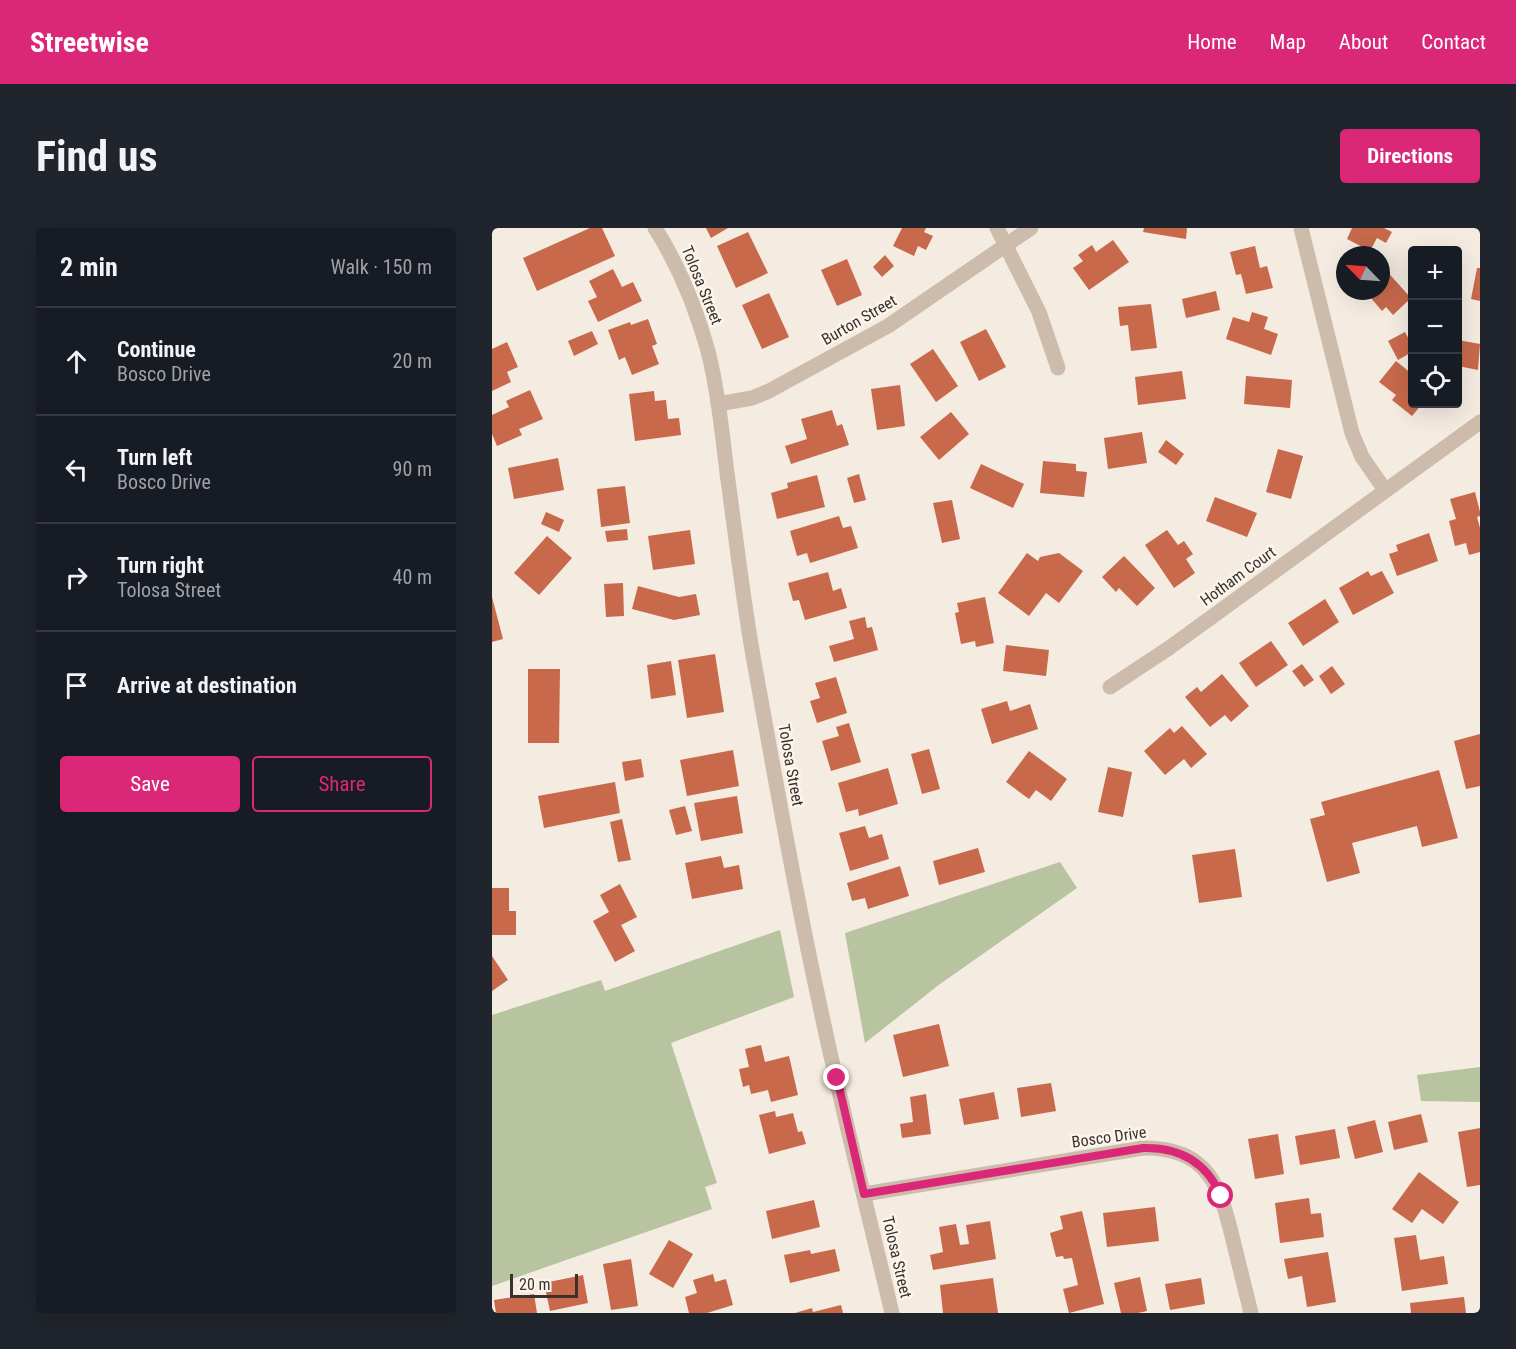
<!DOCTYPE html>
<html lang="en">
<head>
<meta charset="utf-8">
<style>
	:root { --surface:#171b24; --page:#20242c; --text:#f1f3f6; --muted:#9ea1a6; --line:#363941; --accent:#db2777 }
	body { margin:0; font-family:"Roboto Condensed",sans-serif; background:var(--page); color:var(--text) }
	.controls { position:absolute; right:18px; top:18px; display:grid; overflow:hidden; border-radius:6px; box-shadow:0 6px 24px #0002 }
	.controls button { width:54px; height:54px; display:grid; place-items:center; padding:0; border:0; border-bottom:2px solid var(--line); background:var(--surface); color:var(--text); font:30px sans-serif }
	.compass { position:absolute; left:844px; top:18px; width:54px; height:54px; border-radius:50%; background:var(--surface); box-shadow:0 6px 24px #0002; rotate:295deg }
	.scale { position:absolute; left:18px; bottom:15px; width:68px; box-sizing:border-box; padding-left:6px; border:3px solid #3b302b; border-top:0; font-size:16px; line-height:21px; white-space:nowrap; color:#3b302b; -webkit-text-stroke:4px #fbf5ee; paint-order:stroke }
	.stop { position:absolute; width:18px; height:18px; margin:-14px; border:4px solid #db2777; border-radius:50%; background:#fff }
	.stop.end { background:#db2777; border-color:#fff; box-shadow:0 2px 6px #0008 }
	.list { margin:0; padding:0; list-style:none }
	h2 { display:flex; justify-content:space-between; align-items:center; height:78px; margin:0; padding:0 24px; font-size:26px }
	h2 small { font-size:20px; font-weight:400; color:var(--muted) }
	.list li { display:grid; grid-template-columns:39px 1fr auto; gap:18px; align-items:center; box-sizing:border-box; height:108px; padding:0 24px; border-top:2px solid var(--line) }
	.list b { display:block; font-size:22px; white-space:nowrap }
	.list p { margin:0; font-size:20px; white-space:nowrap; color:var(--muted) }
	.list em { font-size:20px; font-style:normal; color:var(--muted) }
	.actions { display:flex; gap:12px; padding:18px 24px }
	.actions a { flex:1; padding:14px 0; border:2px solid var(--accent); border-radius:6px; text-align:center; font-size:21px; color:var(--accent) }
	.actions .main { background:var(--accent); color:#fff }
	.icon { flex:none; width:33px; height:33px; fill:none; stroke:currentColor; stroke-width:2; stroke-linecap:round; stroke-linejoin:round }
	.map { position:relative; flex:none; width:988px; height:1085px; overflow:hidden; border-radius:6px }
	header { display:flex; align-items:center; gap:36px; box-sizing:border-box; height:84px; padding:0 30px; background:var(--accent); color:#fff }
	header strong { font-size:28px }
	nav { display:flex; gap:33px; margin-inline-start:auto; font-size:21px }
	.intro { display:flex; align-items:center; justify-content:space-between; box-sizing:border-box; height:144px; padding:0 36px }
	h1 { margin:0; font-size:42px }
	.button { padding:15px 27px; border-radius:6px; background:var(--accent); color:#fff; font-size:21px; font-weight:700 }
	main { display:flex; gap:36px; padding:0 36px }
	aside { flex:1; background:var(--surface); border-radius:6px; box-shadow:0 6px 24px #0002 }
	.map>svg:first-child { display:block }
	.green { fill:#b8c4a0 }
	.building { fill:#c8694b }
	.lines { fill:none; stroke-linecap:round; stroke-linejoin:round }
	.street { stroke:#cdbbac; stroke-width:15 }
	.route { stroke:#db2777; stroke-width:8 }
	.labels { text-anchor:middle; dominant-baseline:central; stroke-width:5; stroke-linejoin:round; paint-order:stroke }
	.street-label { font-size:16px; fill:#3b302b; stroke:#fbf5ee }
</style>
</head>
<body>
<header>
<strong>Streetwise</strong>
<nav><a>Home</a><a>Map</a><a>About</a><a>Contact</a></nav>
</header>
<div class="intro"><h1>Find us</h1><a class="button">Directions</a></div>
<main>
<aside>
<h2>2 min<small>Walk · 150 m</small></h2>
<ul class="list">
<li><svg class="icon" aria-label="ahead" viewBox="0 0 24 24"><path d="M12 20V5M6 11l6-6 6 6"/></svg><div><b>Continue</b><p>Bosco Drive</p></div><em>20 m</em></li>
<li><svg class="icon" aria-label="left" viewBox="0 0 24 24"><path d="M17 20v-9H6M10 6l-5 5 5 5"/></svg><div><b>Turn left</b><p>Bosco Drive</p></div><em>90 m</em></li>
<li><svg class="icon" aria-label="right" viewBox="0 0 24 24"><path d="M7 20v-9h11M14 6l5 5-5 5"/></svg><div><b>Turn right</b><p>Tolosa Street</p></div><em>40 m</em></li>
<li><svg class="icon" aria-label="arrive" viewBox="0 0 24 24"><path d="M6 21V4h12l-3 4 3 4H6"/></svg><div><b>Arrive at destination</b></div></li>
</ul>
<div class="actions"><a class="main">Save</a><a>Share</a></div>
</aside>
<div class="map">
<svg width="988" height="1085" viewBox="0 0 988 1085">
	<rect width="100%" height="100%" fill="#f4ebe1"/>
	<g class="green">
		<path d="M568,634L585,660L448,756L373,815L353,705Z"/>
		<path d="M288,702L302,769L179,815L225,955L213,959L220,981L0,1058V787L109,752L113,763Z"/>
		<path d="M988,839V874L929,873L925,847Z"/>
	</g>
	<g class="building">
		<path d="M98,0H110L123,28L45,63L31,30Z"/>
		<path d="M214,0H236L219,10Z"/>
		<path d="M410,0H434L432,4L441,8L434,22L426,18L422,28L401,18Z"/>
		<path d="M652,0H695L694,11L651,4Z"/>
		<path d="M860,0H892L900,4L894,15L885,10L878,23L855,11Z"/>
		<path d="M256,4L276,45L244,60L225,18Z"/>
		<path d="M621,12L637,34L597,62L581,40L591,33L586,27L600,17L604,24Z"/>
		<path d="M763,18L768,40L775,38L781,60L754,66L749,46L744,47L738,24Z"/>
		<path d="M393,27L402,38L390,49L381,39Z"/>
		<path d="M355,31L370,67L345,78L329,42Z"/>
		<path d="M891,39L919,70L901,87L894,79L890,83L873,63H889V41Z"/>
		<path d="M985,40H988V73L979,71Z"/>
		<path d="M121,41L130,59L141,54L150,73L106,94L96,73L105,69L97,53Z"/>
		<path d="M724,63L728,82L694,90L690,71Z"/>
		<path d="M277,65L297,109L270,121L250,77Z"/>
		<path d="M659,76L665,120L639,123L636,97L628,98L626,79Z"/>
		<path d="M760,84L776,89L772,101L786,106L779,127L734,111L741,89L757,94Z"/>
		<path d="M156,91L165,116L160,118L167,136L140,147L133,129L127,132L116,102L138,94L139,97Z"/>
		<path d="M494,101L514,139L487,153L468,114Z"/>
		<path d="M100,103L106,116L82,128L76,113Z"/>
		<path d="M913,104L920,117V124L906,132L896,113Z"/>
		<path d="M966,112L988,116L986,142L966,138Z"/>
		<path d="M15,114L26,139L15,144L19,154L0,163V121Z"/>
		<path d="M441,121L466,158L444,174L418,136Z"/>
		<path d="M904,133L920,146V176H930L920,188L900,172L904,167L887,154Z"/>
		<path d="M690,143L694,171L646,177L643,149Z"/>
		<path d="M754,148L800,152L798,180L752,176Z"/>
		<path d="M408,157L413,198L385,202L379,161Z"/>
		<path d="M38,162L51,191L27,201L30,207L5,218L0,206V187L17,179L14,173Z"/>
		<path d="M162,163L163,173L174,172L176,191L187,190L189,207L143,213L137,166Z"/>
		<path d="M340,182L345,198L350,196L357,217L299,236L293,218L315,211L309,191Z"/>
		<path d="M459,184L477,206L447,232L428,209Z"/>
		<path d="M650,204L655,235L616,241L612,210Z"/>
		<path d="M674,212L692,226L684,237L666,224Z"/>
		<path d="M786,221L811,228L799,271L774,264Z"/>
		<path d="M66,230L72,262L22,271L16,240Z"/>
		<path d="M551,233L584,236V243L595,244L592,269L548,265Z"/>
		<path d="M489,236L532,256L521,280L478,260Z"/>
		<path d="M367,246L374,272L362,275L355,250Z"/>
		<path d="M325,247L333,279L285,291L279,265L296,260L295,255Z"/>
		<path d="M133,258L138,295L109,299L105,261Z"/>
		<path d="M983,264L988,284V288L985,289L988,300V324L977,327L974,315L963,318L957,293L964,291L958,271Z"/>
		<path d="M723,269L765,285L755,309L714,293Z"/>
		<path d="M460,272L468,311L450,315L441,275Z"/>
		<path d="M54,284L72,292L67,304L49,296Z"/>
		<path d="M347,288L351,300L359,298L366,320L318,335L315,325L305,328L298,303Z"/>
		<path d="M135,301L136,312L115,314L113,303Z"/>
		<path d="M198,302L203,336L161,342L156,308Z"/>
		<path d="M675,302L686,317L692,313L701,326L694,331L703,345L682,360L653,317Z"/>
		<path d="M937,305L946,333L905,348L897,326L906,323L904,317Z"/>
		<path d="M55,308L80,330L47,367L22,345Z"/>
		<path d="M535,325L546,333L548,329L567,325L591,343L567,375L554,365L537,388L506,365Z"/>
		<path d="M632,328L663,360L645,378L627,360L624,364L610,349Z"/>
		<path d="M876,343L879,348L890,343L902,365L861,387L847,360Z"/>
		<path d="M336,344L341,363L349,360L355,380L313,392L307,372L301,373L296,355Z"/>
		<path d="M131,355L132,388L114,389L112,356Z"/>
		<path d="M146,358L187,369L204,366L208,387L182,392L140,381Z"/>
		<path d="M0,369L11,411L0,414Z"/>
		<path d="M493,369L502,415L484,419L483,413L469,416L463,385L467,384L465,375Z"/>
		<path d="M833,371L847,394L811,418L796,395Z"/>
		<path d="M373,389L375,400L380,399L386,422L342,434L337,418L362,411L357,393Z"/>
		<path d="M779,413L796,437L764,459L747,435Z"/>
		<path d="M514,417L557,422L554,448L511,443Z"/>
		<path d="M223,426L232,484L195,490L186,432Z"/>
		<path d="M179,433L184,467L159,471L155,437Z"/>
		<path d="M810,436L822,452L812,459L800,443Z"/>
		<path d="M840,438L853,456L839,466L827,448Z"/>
		<path d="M36,441H68L67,515H36Z"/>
		<path d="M730,446L757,478L739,494L733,487L718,499L693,469L705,459L709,464Z"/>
		<path d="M344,449L355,485L325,495L318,473L328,470L323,455Z"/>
		<path d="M515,473L518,483L538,476L546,501L500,516L489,481Z"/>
		<path d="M357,495L369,534L339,543L330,513L347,508L344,499Z"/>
		<path d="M690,498L715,526L699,540L692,531L673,547L652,523L678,500L682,505Z"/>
		<path d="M988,506V558L974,561L962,513Z"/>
		<path d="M437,521L448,561L430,566L419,526Z"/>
		<path d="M241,522L247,558L195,568L188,532Z"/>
		<path d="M537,523L575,551L559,573L544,562L537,571L514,554Z"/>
		<path d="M149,531L152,549L133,553L130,534Z"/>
		<path d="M616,539L640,544L631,589L606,584Z"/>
		<path d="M396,540L406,576L367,588L366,581L354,584L346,555Z"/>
		<path d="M947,542L966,610L930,619L925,598L860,615L868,645L835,654L818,591L833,587L829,574Z"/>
		<path d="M123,554L128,585L52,600L46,568Z"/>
		<path d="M245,568L251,605L209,613L202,575Z"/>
		<path d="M193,578L200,603L184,607L177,582Z"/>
		<path d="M130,591L139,632L126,634L118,594Z"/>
		<path d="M373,598L377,610L390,606L397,631L358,643L347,605Z"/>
		<path d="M486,620L493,644L447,657L441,633Z"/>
		<path d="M743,621L750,669L707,675L700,627Z"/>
		<path d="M229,628L232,640L247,637L251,661L200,671L193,635Z"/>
		<path d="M408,638L417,668L376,681L373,670L360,673L355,655Z"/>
		<path d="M128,656L145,689L129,697L143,723L123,734L101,693L117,684L108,667Z"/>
		<path d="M0,660H17V683H24V707H0Z"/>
		<path d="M0,728L16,752L0,763Z"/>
		<path d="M447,796L457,838L411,849L401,807Z"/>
		<path d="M269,817L273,834L297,828L306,867L279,874L276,862L259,866L257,857L251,859L247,841L257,839L253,821Z"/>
		<path d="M559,855L564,883L529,889L525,860Z"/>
		<path d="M502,864L507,891L472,897L467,871Z"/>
		<path d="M434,866L439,906L410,910L408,896L421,894L418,869Z"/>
		<path d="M283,883L284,889L301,885L306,904L310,903L314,916L277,926L267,887Z"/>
		<path d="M929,886L936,914L902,922L896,894Z"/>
		<path d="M883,892L891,924L863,931L855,899Z"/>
		<path d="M988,900V957L975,959L966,904Z"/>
		<path d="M843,901L848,930L808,937L803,908Z"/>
		<path d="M786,906L792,946L763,951L756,911Z"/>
		<path d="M927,944L967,974L951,996L930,981L920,995L900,981Z"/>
		<path d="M817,970L819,986L829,985L832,1009L788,1015L783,975Z"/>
		<path d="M322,972L328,999L280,1011L274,983Z"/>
		<path d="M663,979L667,1013L615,1019L611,985Z"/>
		<path d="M590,983L612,1076L577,1085L571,1061L586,1057L580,1030L572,1031L571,1028L564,1029L558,1005L571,1001L568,988Z"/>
		<path d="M498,993L504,1031L441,1042L438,1027L451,1024L447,999L464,996L468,1017L477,1016L474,997Z"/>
		<path d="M924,1007L928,1032L952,1028L956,1056L910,1063L902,1010Z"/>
		<path d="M177,1012L201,1026L181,1060L157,1046Z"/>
		<path d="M343,1021L348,1043L298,1055L292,1027L318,1022L319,1026Z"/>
		<path d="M836,1024L844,1074L815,1079L810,1048L796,1051L792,1031Z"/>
		<path d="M139,1031L146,1078L119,1082L111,1036Z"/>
		<path d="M221,1046L223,1054L234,1051L241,1077L215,1085H197L193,1069L205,1065L201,1052Z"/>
		<path d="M91,1047L96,1075L58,1083L52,1055Z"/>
		<path d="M648,1049L655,1083L646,1085H629L622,1055Z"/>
		<path d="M501,1050L506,1085H451L448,1057Z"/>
		<path d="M709,1050L713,1076L678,1082L673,1056Z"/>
		<path d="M42,1066L45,1085H4L2,1072Z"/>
		<path d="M972,1069L974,1085H919L918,1075Z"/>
		<path d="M349,1077L351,1085H303L320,1080L321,1084Z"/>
	</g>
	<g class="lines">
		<g class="street">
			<path d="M163,0C187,38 204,80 216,123C226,163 230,204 235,245C244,309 251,374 263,439C283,549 302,659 326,769C348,874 375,980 400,1085"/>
			<path d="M505,0L547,84L566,140"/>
			<path d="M809,0L860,205L870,229L893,262"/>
			<path d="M226,176L260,170L277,163L396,98L539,0"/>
			<path d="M618,459L677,420L988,194"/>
			<path d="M372,966L651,920C716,919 728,958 741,1012C747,1037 753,1061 759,1085"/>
		</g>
	</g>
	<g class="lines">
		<path class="route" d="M345,850L372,966L651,920C687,919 714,933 729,968"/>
	</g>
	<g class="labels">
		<g class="street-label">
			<text transform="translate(210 57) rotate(68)">Tolosa Street</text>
			<text transform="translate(367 92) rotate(-30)">Burton Street</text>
			<text transform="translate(746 348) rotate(-36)">Hotham Court</text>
			<text transform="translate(299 537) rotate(80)">Tolosa Street</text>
			<text transform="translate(617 909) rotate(-8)">Bosco Drive</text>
			<text transform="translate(405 1029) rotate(77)">Tolosa Street</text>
		</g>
	</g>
</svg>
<div class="controls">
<button>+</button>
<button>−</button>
<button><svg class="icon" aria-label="locate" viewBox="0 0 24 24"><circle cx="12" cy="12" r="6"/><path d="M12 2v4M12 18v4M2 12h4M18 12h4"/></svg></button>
</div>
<svg class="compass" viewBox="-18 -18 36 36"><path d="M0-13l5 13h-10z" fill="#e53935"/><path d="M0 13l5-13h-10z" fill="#9ea1a6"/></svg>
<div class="scale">20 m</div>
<div class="stop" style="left:729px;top:968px"></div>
<div class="stop end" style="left:345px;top:850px"></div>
</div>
</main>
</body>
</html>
